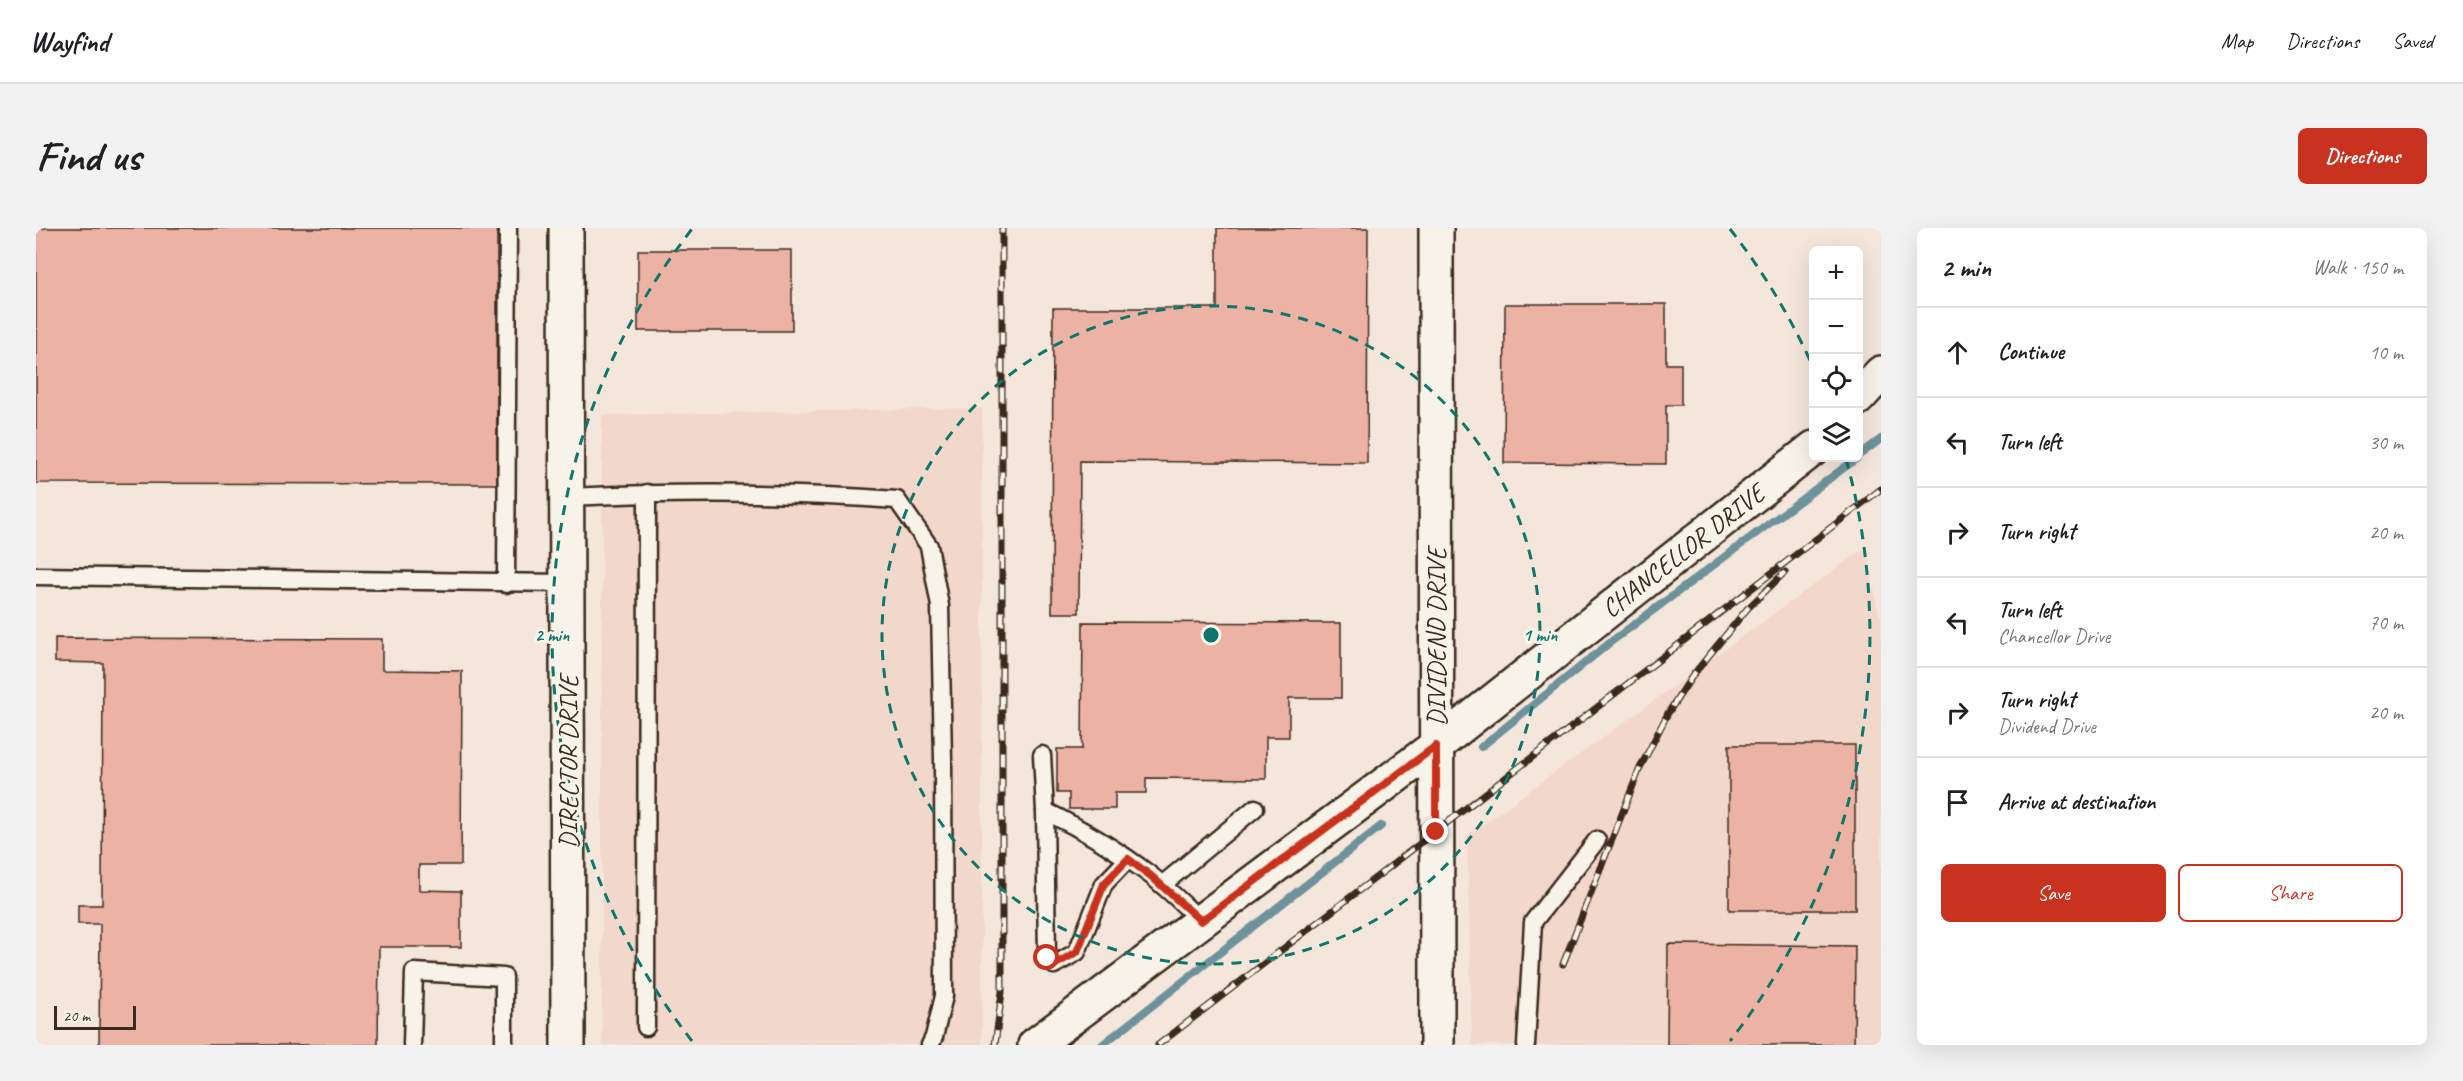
<!DOCTYPE html>
<html lang="en">
<head>
<meta charset="utf-8">
<style>
	:root { --surface:#fff; --page:#f2f2f2; --text:#202124; --muted:#757577; --line:#e0e0e0; --accent:#c8321e }
	body { margin:0; font-family:Caveat,sans-serif; background:var(--page); color:var(--text) }
	.controls { position:absolute; right:18px; top:18px; display:grid; overflow:hidden; border-radius:9px; box-shadow:0 6px 24px #0002 }
	.controls button { width:54px; height:54px; display:grid; place-items:center; padding:0; border:0; border-bottom:2px solid var(--line); background:var(--surface); color:var(--text); font:30px sans-serif }
	.scale { position:absolute; left:18px; bottom:15px; width:82px; box-sizing:border-box; padding-left:6px; border:3px solid #3b2a1e; border-top:0; font-size:16px; line-height:21px; white-space:nowrap; color:#3b2a1e; -webkit-text-stroke:4px #f7f3e8; paint-order:stroke }
	.stop { position:absolute; width:18px; height:18px; margin:-14px; border:4px solid #c8321e; border-radius:50%; background:#fff }
	.stop.end { background:#c8321e; border-color:#fff; box-shadow:0 2px 6px #0008 }
	.list { margin:0; padding:0; list-style:none }
	h2 { display:flex; justify-content:space-between; align-items:center; height:78px; margin:0; padding:0 24px; font-size:26px }
	h2 small { font-size:20px; font-weight:400; color:var(--muted) }
	.list li { display:grid; grid-template-columns:39px 1fr auto; gap:18px; align-items:center; box-sizing:border-box; height:90px; padding:0 24px; border-top:2px solid var(--line) }
	.list b { display:block; font-size:22px; white-space:nowrap }
	.list p { margin:0; font-size:20px; white-space:nowrap; color:var(--muted) }
	.list em { font-size:20px; font-style:normal; color:var(--muted) }
	.actions { display:flex; gap:12px; padding:18px 24px }
	.actions a { flex:1; padding:14px 0; border:2px solid var(--accent); border-radius:9px; text-align:center; font-size:21px; color:var(--accent) }
	.actions .main { background:var(--accent); color:#fff }
	.icon { flex:none; width:33px; height:33px; fill:none; stroke:currentColor; stroke-width:2; stroke-linecap:round; stroke-linejoin:round }
	.map { position:relative; flex:none; width:1845px; height:817px; overflow:hidden; border-radius:9px }
	header { display:flex; align-items:center; gap:36px; box-sizing:border-box; height:84px; padding:0 30px; background:var(--surface); border-bottom:2px solid var(--line) }
	header strong { font-size:28px }
	nav { display:flex; gap:33px; margin-inline-start:auto; font-size:21px }
	.intro { display:flex; align-items:center; justify-content:space-between; box-sizing:border-box; height:144px; padding:0 36px }
	h1 { margin:0; font-size:42px }
	.button { padding:15px 27px; border-radius:9px; background:var(--accent); color:#fff; font-size:21px; font-weight:700 }
	main { display:flex; gap:36px; padding:0 36px }
	aside { flex:1; background:var(--surface); border-radius:9px; box-shadow:0 6px 24px #0002 }
	.map>svg:first-child { display:block }
	.built { fill:#f2d7cb }
	.lines { fill:none; stroke-linecap:round; stroke-linejoin:round }
	.stream { stroke:#6d929b; stroke-width:8 }
	.building { fill:#ecb3a5; stroke:#3b2a1e; stroke-width:1.5 }
	.lane-casing { stroke:#3b2a1e; stroke-width:21 }
	.street-casing { stroke:#3b2a1e; stroke-width:38 }
	.lane { stroke:#f7f3e8; stroke-width:16 }
	.street { stroke:#f7f3e8; stroke-width:33 }
	.rail-casing { stroke:#3b2a1e; stroke-width:7 }
	.rail { stroke:#f7f3e8; stroke-width:4.5; stroke-dasharray:14; stroke-linecap:butt }
	.route { stroke:#c8321e; stroke-width:8 }
	.ring { fill:none; stroke:#0f766e; stroke-width:3; stroke-dasharray:10 8 }
	.labels { text-anchor:middle; dominant-baseline:central; stroke-width:6; stroke-linejoin:round; paint-order:stroke }
	.street-label { font-size:26px; fill:#3b2a1e; stroke:#f7f3e8 }
	.centre { fill:#0f766e; stroke:#f7f3e8; stroke-width:3 }
	.ring-label { font-size:18px; text-anchor:middle; font-weight:bold; fill:#0f766e; stroke:#f7f3e8; stroke-width:6; stroke-linejoin:round; paint-order:stroke }
</style>
</head>
<body>
<header>
<strong>Wayfind</strong>
<nav><a>Map</a><a>Directions</a><a>Saved</a></nav>
</header>
<div class="intro"><h1>Find us</h1><a class="button">Directions</a></div>
<main>
<div class="map">
<svg width="1845" height="817" viewBox="0 0 1845 817">
	<rect width="100%" height="100%" fill="#f5e6db"/>
	<filter id="ink" filterUnits="userSpaceOnUse"><feTurbulence type="fractalNoise" baseFrequency=".0167" numOctaves="2"/><feDisplacementMap in="SourceGraphic" scale="12" xChannelSelector="R" yChannelSelector="G"/><feConvolveMatrix kernelMatrix="1 2 1 2 8 2 1 2 1" color-interpolation-filters="sRGB"/></filter>
	<g filter="url(#ink)">
		<g class="built">
			<path d="M946,180V817H566V187Z"/>
			<path d="M1830,319L1843,387L1845,388V817H1436L1431,608Z"/>
		</g>
		<g class="lines">
			<g class="stream">
				<path d="M1822,228L1845,211"/>
				<path d="M1445,519L1576,413L1821,230"/>
				<path d="M1066,817L1345,598"/>
			</g>
		</g>
		<g class="building">
			<path d="M0,0H461V256L0,255Z"/>
			<path d="M1181,0H1332L1331,235L1044,233L1043,385H1016L1017,80H1181Z"/>
			<rect x="602" y="22" width="154" height="81"/>
			<path d="M1469,76H1630V136H1645V177H1630V236L1468,235Z"/>
			<path d="M1047,394L1305,395V470H1253V509H1230V551L1110,550V565H1079V581H1033V565H1021V521H1046Z"/>
			<path d="M19,410L346,411V442L426,443L425,637H383V662L425,663V719H343L342,817H63L64,696H42V677H66L67,435L19,434Z"/>
			<rect x="1693" y="517" width="126" height="165"/>
			<path d="M1632,716L1819,718L1818,817H1631Z"/>
		</g>
		<g class="lines">
			<defs>
				<g id="lane">
					<path d="M531,269C641,264 752,264 861,272L893,318L904,378L907,532L908,768L898,809L894,817"/>
					<path d="M0,348L531,355"/>
					<path d="M470,356L472,0"/>
					<path d="M1006,527L1009,583C1046,601 1080,621 1113,646C1131,660 1148,677 1165,693"/>
					<path d="M1009,583L1011,730L1018,737L1041,724L1068,656L1092,631"/>
					<path d="M1126,657L1219,580"/>
					<path d="M610,799L611,265"/>
					<path d="M376,817L378,744L468,749V817"/>
					<path d="M1490,817L1497,694L1561,612"/>
				</g>
				<g id="street">
					<path d="M530,0L532,817"/>
					<path d="M1400,0L1401,817"/>
					<path d="M1822,170L1845,145"/>
					<path d="M999,817L1400,518L1778,220"/>
				</g>
			</defs>
			<use href="#lane" class="lane-casing"/>
			<use href="#street" class="street-casing"/>
			<use href="#lane" class="lane"/>
			<use href="#street" class="street"/>
			<defs>
				<g id="rail">
					<path d="M1527,736L1604,540L1632,485L1657,447L1711,381L1749,344"/>
					<path d="M959,817L966,764V0"/>
					<path d="M1122,817L1845,261"/>
				</g>
			</defs>
			<use href="#rail" class="rail-casing"/>
			<use href="#rail" class="rail"/>
		</g>
	</g>
	<g class="lines" filter="url(#ink)">
		<path class="route" d="M1011,730L1018,737L1041,724L1068,656L1092,631L1115,648L1165,693L1400,518V604"/>
	</g>
	<g class="ring">
		<circle cx="1175" cy="407" r="329"/>
		<path d="M656 813A659 659 0 0 1 656 1M1694 1A659 659 0 0 1 1777 139M1810 231A659 659 0 0 1 1694 813"/>
	</g>
	<g class="labels">
		<g class="street-label">
			<text transform="translate(1647 323) rotate(-38)">CHANCELLOR DRIVE</text>
			<text transform="translate(1400 409) rotate(-90)">DIVIDEND DRIVE</text>
			<text transform="translate(532 534) rotate(-90)">DIRECTOR DRIVE</text>
		</g>
	</g>
	<circle cx="1175" cy="407" r="9" class="centre"/>
	<g class="ring-label">
		<text x="1504" y="413">1 min</text>
		<text x="516" y="413">2 min</text>
	</g>
</svg>
<div class="controls">
<button>+</button>
<button>−</button>
<button><svg class="icon" aria-label="locate" viewBox="0 0 24 24"><circle cx="12" cy="12" r="6"/><path d="M12 2v4M12 18v4M2 12h4M18 12h4"/></svg></button>
<button><svg class="icon" aria-label="layers" viewBox="0 0 24 24"><path d="M12 4l9 5-9 5-9-5zM3 14l9 5 9-5"/></svg></button>
</div>
<div class="scale">20 m</div>
<div class="stop" style="left:1011px;top:730px"></div>
<div class="stop end" style="left:1400px;top:604px"></div>
</div>
<aside>
<h2>2 min<small>Walk · 150 m</small></h2>
<ul class="list">
<li><svg class="icon" aria-label="ahead" viewBox="0 0 24 24"><path d="M12 20V5M6 11l6-6 6 6"/></svg><div><b>Continue</b></div><em>10 m</em></li>
<li><svg class="icon" aria-label="left" viewBox="0 0 24 24"><path d="M17 20v-9H6M10 6l-5 5 5 5"/></svg><div><b>Turn left</b></div><em>30 m</em></li>
<li><svg class="icon" aria-label="right" viewBox="0 0 24 24"><path d="M7 20v-9h11M14 6l5 5-5 5"/></svg><div><b>Turn right</b></div><em>20 m</em></li>
<li><svg class="icon" aria-label="left" viewBox="0 0 24 24"><path d="M17 20v-9H6M10 6l-5 5 5 5"/></svg><div><b>Turn left</b><p>Chancellor Drive</p></div><em>70 m</em></li>
<li><svg class="icon" aria-label="right" viewBox="0 0 24 24"><path d="M7 20v-9h11M14 6l5 5-5 5"/></svg><div><b>Turn right</b><p>Dividend Drive</p></div><em>20 m</em></li>
<li><svg class="icon" aria-label="arrive" viewBox="0 0 24 24"><path d="M6 21V4h12l-3 4 3 4H6"/></svg><div><b>Arrive at destination</b></div></li>
</ul>
<div class="actions"><a class="main">Save</a><a>Share</a></div>
</aside>
</main>
</body>
</html>
